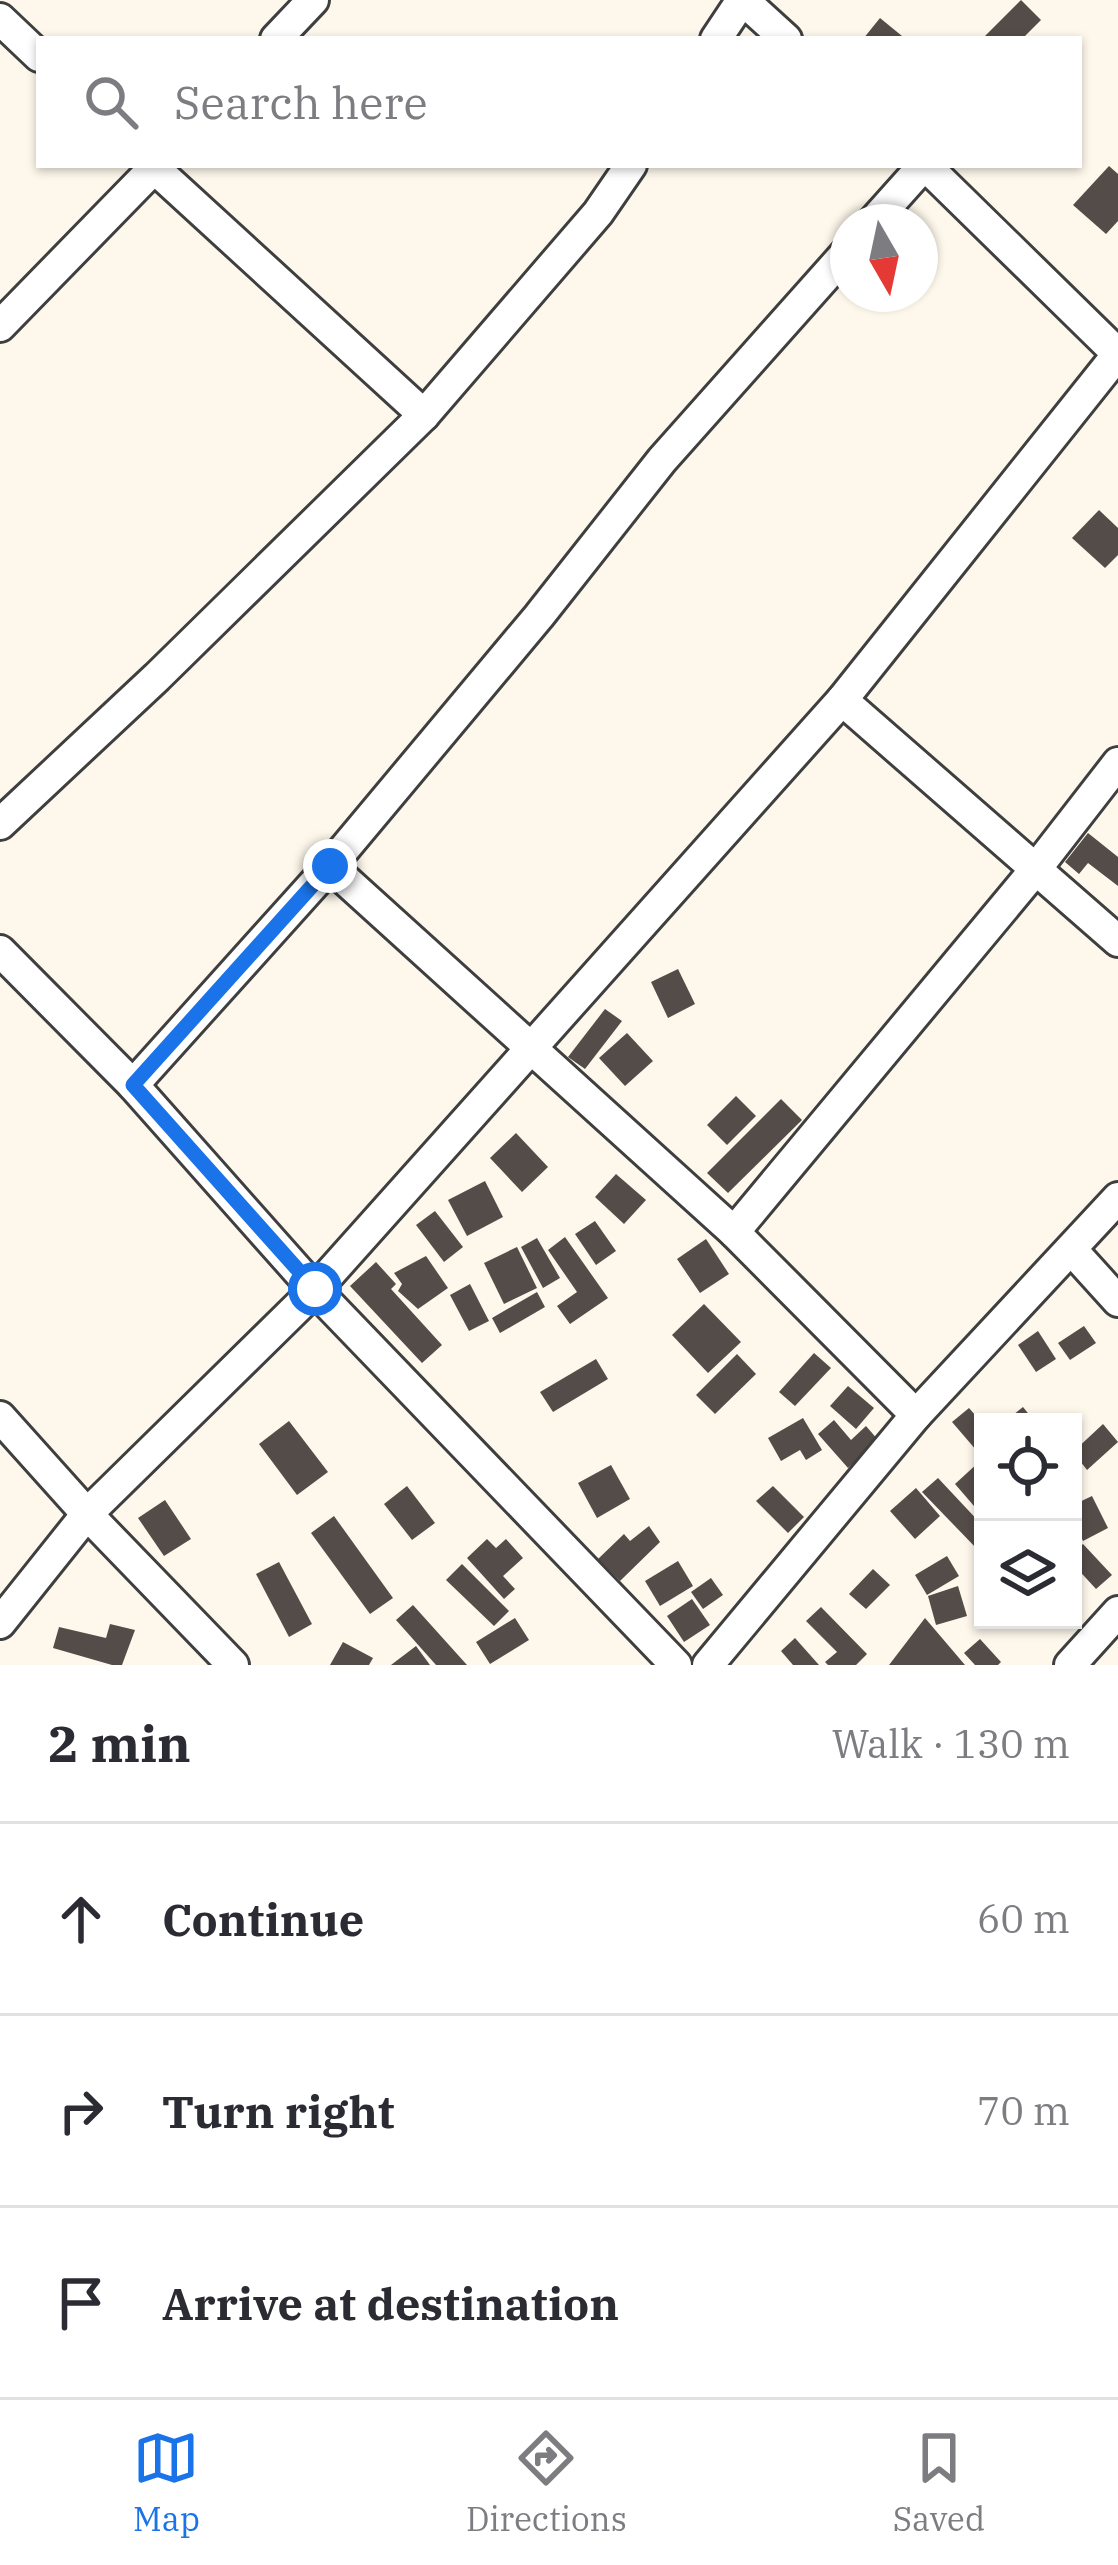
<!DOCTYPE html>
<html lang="en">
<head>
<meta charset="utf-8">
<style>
	:root { --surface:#fff; --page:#f7f7f7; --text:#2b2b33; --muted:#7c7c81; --line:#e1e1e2; --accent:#1a73e8 }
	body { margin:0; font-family:"IBM Plex Serif",serif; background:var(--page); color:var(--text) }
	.controls { position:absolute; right:36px; bottom:36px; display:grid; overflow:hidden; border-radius:0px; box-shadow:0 3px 9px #0004 }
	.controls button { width:108px; height:108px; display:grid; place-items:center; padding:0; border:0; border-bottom:3px solid var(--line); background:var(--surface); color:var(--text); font:60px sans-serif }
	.compass { position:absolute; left:830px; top:204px; width:108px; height:108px; border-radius:50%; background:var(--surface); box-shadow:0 3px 9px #0004; rotate:171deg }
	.stop { position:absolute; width:36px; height:36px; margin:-27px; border:9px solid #1a73e8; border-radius:50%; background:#fff }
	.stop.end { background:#1a73e8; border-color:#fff; box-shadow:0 3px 12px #0008 }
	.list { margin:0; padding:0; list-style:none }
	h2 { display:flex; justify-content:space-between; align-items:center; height:156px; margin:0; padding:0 48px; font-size:51px }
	h2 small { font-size:39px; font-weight:400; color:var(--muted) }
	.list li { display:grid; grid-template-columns:78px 1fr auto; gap:36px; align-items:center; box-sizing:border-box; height:192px; padding:0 48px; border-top:3px solid var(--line) }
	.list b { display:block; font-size:45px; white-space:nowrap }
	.list em { font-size:39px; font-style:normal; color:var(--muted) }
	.icon { flex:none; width:66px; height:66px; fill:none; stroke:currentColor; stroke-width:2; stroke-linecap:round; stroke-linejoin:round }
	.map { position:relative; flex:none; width:1118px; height:1665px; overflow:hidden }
	.search { position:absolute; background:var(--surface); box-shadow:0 3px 9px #0004; left:36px; right:36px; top:36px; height:132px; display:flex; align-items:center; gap:30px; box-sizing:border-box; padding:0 42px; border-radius:0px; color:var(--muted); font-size:45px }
	.sheet { height:732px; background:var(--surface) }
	nav { display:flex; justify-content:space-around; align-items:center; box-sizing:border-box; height:168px; border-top:3px solid var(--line); background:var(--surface); font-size:33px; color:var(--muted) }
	nav a { display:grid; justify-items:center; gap:6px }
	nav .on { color:var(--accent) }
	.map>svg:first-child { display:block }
	.building { fill:#544c49 }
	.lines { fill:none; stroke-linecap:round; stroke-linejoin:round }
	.street-casing { stroke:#3f3f3f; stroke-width:36 }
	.street { stroke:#fff; stroke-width:30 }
	.route { stroke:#1a73e8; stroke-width:15 }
</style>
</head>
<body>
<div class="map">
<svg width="1118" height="1665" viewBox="0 0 1118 1665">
	<rect width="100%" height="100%" fill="#fef8ec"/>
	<g class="building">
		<path d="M1021,0L1041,20L1022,39H982Z"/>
		<path d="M880,18L902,36L899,39H863Z"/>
		<path d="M1109,166L1118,174V221L1106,234L1073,205Z"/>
		<path d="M1099,510L1118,528V555L1105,568L1072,538Z"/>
		<path d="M1088,833L1118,857V886L1088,863L1079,874L1065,862Z"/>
		<path d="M678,969L695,1004L668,1018L651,982Z"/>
		<path d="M605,1009L622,1021L585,1069L568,1057Z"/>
		<path d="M627,1033L653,1061L625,1086L599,1058Z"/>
		<path d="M736,1096L756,1116L727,1145L707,1125Z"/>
		<path d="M781,1099L802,1120L728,1193L707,1173Z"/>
		<path d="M516,1133L548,1167L522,1192L490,1158Z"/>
		<path d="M616,1174L646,1200L624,1224L595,1197Z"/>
		<path d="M485,1181L503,1217L467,1236L448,1200Z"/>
		<path d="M435,1211L463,1247L444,1262L416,1225Z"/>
		<path d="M595,1221L616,1251L596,1265L575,1234Z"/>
		<path d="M565,1237L608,1298L570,1324L557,1306L577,1292L548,1250Z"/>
		<path d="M537,1238L560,1278L543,1288L521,1247Z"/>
		<path d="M706,1239L729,1274L700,1293L677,1259Z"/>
		<path d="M517,1247L537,1288L504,1304L484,1263Z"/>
		<path d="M426,1256L448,1288L418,1309L398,1291L402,1284L394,1273Z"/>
		<path d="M376,1262L396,1284L391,1289L442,1345L422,1363L350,1286Z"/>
		<path d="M470,1284L489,1321L469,1331L450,1295Z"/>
		<path d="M537,1292L545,1307L500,1333L492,1318Z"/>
		<path d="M704,1304L741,1342L708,1373L672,1335Z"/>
		<path d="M1084,1326L1096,1343L1070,1360L1058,1343Z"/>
		<path d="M1038,1331L1056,1359L1036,1372L1018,1345Z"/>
		<path d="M814,1353L831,1368L795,1406L779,1392Z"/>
		<path d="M737,1354L756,1374L715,1414L696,1395Z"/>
		<path d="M596,1359L608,1379L553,1412L540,1392Z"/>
		<path d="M848,1386L874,1408L856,1429L830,1406Z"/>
		<path d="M1023,1407L1035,1422H1004Z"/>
		<path d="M969,1408L983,1424V1458L952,1422Z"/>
		<path d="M803,1418L822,1450L806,1460L800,1450L781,1461L768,1438Z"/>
		<path d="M834,1420L851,1440L866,1426L879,1441L848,1468L818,1434Z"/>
		<path d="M289,1421L328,1472L297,1495L259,1444Z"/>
		<path d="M1103,1424L1118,1442L1087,1470L1073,1452Z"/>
		<path d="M979,1462L983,1467V1498L974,1506L955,1484Z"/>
		<path d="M611,1465L630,1499L597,1518L578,1483Z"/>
		<path d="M938,1478L983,1526V1547L979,1551L922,1492Z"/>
		<path d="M407,1486L435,1523L412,1540L384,1504Z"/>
		<path d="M773,1486L804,1517L788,1533L756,1501Z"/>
		<path d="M916,1488L940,1516L915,1539L890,1511Z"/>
		<path d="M1092,1496L1108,1528L1083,1541L1073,1521V1505Z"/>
		<path d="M165,1500L191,1539L164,1556L138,1518Z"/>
		<path d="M334,1516L393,1598L370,1614L311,1533Z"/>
		<path d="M649,1526L660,1542L620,1581L598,1559L624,1534L630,1541Z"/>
		<path d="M487,1539L496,1548L506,1539L523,1558L503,1576L515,1589L504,1599L467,1558Z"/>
		<path d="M1083,1544L1112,1575L1096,1589L1073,1564V1553Z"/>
		<path d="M947,1556L959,1576L927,1595L915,1575Z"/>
		<path d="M678,1561L693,1586L660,1606L645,1581Z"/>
		<path d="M279,1562L312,1624L289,1637L256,1574Z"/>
		<path d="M462,1564L509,1611L494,1626L446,1580Z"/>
		<path d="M873,1569L890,1585L866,1609L849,1594Z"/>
		<path d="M711,1578L723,1595L703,1609L691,1592Z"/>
		<path d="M958,1586L967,1616L936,1625L928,1596Z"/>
		<path d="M692,1599L710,1625L684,1642L667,1616Z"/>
		<path d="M413,1605L467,1665H436L396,1620Z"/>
		<path d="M821,1607L867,1654L856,1665H828L825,1662L837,1652L806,1621Z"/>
		<path d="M515,1618L529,1640L490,1664L476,1642Z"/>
		<path d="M925,1618L965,1665H889Z"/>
		<path d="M110,1624L135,1630L122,1665H112L53,1648L59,1627L106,1638Z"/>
		<path d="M795,1638L819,1665H793L781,1651Z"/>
		<path d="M980,1639L1001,1662L998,1665H975L964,1653Z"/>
		<path d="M343,1642L373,1658L369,1665H330Z"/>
		<path d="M416,1646L430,1665H391Z"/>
	</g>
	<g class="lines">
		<defs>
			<g id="street">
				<path d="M743,0L786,39"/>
				<path d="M0,19L39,56"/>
				<path d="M276,39L313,0"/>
				<path d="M716,39L742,0"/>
				<path d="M151,165L424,415"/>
				<path d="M925,165L1118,354"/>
				<path d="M873,222L924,165"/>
				<path d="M0,326L157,165"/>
				<path d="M842,700L1118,941"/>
				<path d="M0,824L157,677L424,415L598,213L631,165"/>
				<path d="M330,866L734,1232L916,1415"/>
				<path d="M0,951L133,1085L315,1290L676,1665"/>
				<path d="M133,1085L330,866L539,616L662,460L848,251"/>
				<path d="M734,1232L1035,870L1118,763"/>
				<path d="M1071,1249L1118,1301"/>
				<path d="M0,1417L87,1514L233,1665"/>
				<path d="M0,1623L87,1514L315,1290L842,700L1118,354"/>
				<path d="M708,1665L916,1415L1118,1198"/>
				<path d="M1070,1665L1118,1612"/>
			</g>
		</defs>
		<use href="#street" class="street-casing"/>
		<use href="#street" class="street"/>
	</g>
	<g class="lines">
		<path class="route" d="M315,1289L133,1085L330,866"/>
	</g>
</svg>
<div class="controls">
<button><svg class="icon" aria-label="locate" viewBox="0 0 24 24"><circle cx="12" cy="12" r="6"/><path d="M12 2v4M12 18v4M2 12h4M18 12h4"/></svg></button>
<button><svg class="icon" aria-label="layers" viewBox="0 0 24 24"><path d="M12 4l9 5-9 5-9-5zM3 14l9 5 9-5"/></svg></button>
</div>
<svg class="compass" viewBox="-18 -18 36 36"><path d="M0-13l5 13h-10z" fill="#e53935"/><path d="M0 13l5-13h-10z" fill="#7c7c81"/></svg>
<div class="stop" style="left:315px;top:1289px"></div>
<div class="stop end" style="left:330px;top:866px"></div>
<div class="search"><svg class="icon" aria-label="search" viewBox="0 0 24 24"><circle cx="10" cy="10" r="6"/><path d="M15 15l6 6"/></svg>Search here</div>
</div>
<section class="sheet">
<h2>2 min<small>Walk · 130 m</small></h2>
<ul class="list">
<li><svg class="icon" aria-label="ahead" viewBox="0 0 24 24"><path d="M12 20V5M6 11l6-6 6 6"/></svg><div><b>Continue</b></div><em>60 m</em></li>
<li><svg class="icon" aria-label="right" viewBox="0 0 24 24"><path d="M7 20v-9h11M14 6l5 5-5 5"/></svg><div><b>Turn right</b></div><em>70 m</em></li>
<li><svg class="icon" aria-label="arrive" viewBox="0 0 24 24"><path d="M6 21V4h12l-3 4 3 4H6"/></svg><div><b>Arrive at destination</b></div></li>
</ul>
</section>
<nav>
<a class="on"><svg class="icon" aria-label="map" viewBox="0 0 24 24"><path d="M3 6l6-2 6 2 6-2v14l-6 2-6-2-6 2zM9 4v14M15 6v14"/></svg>Map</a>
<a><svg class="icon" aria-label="directions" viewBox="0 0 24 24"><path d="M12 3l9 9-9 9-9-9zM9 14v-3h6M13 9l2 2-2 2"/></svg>Directions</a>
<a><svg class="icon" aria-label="saved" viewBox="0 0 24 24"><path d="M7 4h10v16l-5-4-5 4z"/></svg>Saved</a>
</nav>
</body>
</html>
